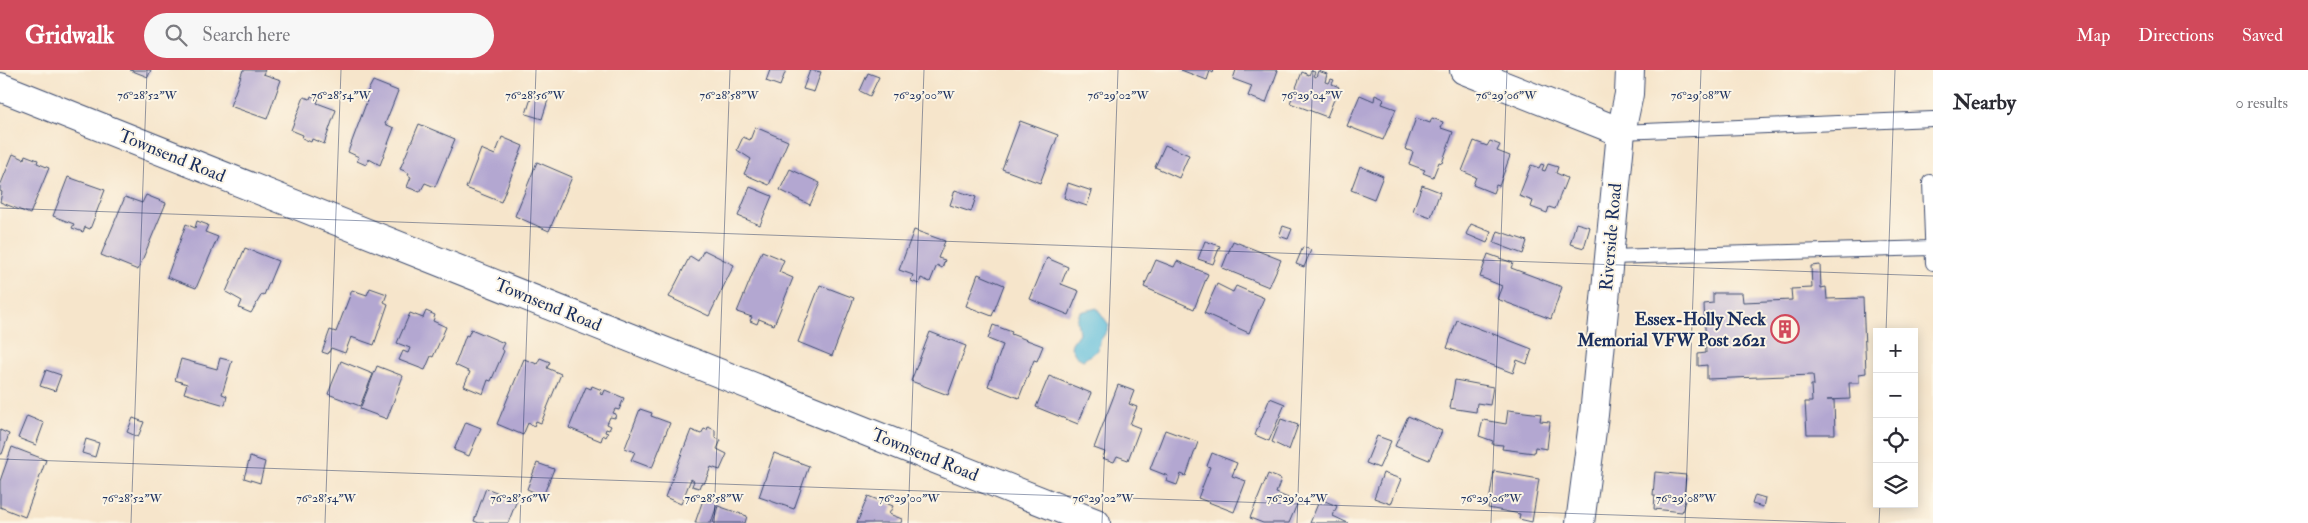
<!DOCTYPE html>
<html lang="en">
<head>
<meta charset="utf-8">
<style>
	:root { --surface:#fff; --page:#f7f7f7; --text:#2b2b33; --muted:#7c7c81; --line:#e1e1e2; --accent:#d1495b }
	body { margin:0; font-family:"IM FELL Double Pica",serif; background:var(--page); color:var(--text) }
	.controls { position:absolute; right:15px; bottom:15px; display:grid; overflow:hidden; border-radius:0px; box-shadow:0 2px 12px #0003 }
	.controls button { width:45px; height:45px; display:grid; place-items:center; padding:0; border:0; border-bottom:1px solid var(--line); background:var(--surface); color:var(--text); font:25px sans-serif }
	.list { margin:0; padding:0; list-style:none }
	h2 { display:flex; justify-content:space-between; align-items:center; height:65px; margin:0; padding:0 20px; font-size:21px }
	h2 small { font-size:16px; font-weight:400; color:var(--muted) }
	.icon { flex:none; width:28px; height:28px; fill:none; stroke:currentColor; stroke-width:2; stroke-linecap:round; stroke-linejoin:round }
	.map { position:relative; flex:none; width:1933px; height:453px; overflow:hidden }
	header { display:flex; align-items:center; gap:30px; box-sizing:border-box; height:70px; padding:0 25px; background:var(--accent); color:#fff }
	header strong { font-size:24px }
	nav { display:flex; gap:28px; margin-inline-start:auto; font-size:18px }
	.search { width:350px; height:45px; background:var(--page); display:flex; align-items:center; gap:12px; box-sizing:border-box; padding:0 18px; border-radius:28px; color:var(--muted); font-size:19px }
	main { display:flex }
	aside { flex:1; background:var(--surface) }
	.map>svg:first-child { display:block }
	.water { fill:#5ebedc; stroke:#3c769d }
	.building { fill:#b3a7d1 }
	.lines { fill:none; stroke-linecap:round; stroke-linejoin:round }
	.lane-casing { stroke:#3c4a6e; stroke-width:16 }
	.street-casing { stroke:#3c4a6e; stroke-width:30 }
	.lane { stroke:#fff; stroke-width:14 }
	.street { stroke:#fff; stroke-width:28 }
	.ticks { fill:none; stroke:#1b2f5e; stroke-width:1; stroke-opacity:0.45 }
	.labels { text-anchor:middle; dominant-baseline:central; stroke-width:4; stroke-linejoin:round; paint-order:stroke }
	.street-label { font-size:18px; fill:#1b2f5e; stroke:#fcf5e5 }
	.poi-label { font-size:18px; font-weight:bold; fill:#1b2f5e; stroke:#fcf5e5; text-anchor:end }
	.ticks-label { font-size:12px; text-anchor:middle; fill:#1b2f5e; stroke:#fcf5e5; stroke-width:4; stroke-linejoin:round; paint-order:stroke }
</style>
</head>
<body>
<header>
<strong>Gridwalk</strong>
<div class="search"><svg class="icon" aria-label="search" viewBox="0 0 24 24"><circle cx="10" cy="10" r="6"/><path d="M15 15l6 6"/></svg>Search here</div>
<nav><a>Map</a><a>Directions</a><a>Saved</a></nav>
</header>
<main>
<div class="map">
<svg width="1933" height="453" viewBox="0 0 1933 453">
	<rect width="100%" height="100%" fill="#fcf5e5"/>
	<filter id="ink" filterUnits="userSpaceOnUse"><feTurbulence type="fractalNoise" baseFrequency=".02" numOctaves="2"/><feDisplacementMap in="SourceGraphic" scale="10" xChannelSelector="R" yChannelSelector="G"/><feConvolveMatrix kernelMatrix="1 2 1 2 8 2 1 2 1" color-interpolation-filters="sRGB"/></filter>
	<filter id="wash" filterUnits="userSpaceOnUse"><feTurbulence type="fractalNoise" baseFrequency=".0096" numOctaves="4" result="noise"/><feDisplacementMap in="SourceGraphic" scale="20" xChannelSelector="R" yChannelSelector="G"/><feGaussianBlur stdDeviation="1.12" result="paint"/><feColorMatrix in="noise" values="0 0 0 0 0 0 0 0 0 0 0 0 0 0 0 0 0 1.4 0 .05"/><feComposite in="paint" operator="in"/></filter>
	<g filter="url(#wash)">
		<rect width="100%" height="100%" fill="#f6e5cb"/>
		<path class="water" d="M1097,238L1109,255C1108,264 1099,266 1098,280L1083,290L1076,286L1071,277L1072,273L1079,263L1077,250L1080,242Z"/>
		<g id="blocks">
			<g class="building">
				<path d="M130,0H151L148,7Z"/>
				<path d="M243,0H265L263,4L281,10L267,49L230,36Z"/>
				<path d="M770,0H786L780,16L766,11Z"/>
				<path d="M810,0L821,2L814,22L803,19Z"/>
				<path d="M1181,0H1214L1213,3L1210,1L1207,10Z"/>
				<path d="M1236,0H1278L1266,33L1248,26L1252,16L1233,9Z"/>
				<path d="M1311,1L1315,2L1313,6L1316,7L1318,1L1327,4L1325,12L1329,13L1331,9L1334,10L1332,14L1339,17L1327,47L1290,33L1302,2L1309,5Z"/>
				<path d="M868,3L879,7L870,26L860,21Z"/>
				<path d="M373,11L398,21L385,54L394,58L380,95L369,89L366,95L357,91L359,87L348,82L367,31L363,30Z"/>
				<path d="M532,25L548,30L542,49L526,44Z"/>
				<path d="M1360,25L1374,31L1375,25L1384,29L1382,34L1396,39L1383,70L1347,56Z"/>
				<path d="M311,26L319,28L317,33L336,40L324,74L312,69L311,72L302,68L303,65L291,60L304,27L310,29Z"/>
				<path d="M1416,48L1430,53L1432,48L1443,52L1441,58L1453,62L1442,93L1439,92L1433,107L1423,103L1425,100L1409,94L1413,82L1405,79Z"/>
				<path d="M1020,51L1058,65L1040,113L1002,99Z"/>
				<path d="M419,54L455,69L435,117L425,113L420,122L407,117L411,107L408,105L409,103L400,99Z"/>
				<path d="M755,57L788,71L769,115L744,104L751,89L737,80L743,67L750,70Z"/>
				<path d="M502,67L523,76L501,132L466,118L481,79L495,85Z"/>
				<path d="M1474,71L1487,76L1490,71L1500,75L1497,81L1510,86L1499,116L1496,115L1493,123L1473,115L1476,107L1462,101Z"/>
				<path d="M1165,75L1189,85L1179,108L1155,97Z"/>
				<path d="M13,84L24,89L25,85L38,90L37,93L49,98L30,144L0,132L2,122L0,121V116Z"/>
				<path d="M537,92L572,107L549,161L515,146Z"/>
				<path d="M1541,94L1544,95L1542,100L1545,101L1548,94L1558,97L1556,103L1567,108L1555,139L1549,137L1547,143L1531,137L1533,131L1519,126L1531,95L1539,98Z"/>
				<path d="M1360,96L1383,106L1374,129L1351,120Z"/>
				<path d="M790,99L820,113L810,135L780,120Z"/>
				<path d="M68,107L105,120L90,159L85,157L83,162L72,158L74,154L53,146Z"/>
				<path d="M1068,113L1092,121L1087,136L1064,128Z"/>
				<path d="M1422,115L1440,122L1431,147L1413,141Z"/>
				<path d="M750,117L772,126L760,155L738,146Z"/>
				<path d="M955,120L976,127L971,142L950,135Z"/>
				<path d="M146,125L166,133L138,200L101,185L125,127L142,133Z"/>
				<path d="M197,151L208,155L205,162L218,167L196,218L167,207L186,154L195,158Z"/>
				<path d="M1576,153L1590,157L1584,178L1570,174Z"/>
				<path d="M1471,154L1491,162L1487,173L1466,164Z"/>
				<path d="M1283,156L1292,159L1288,169L1279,166Z"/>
				<path d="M914,160L945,171L938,188L945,190L942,198L937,195L930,212L921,208L919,214L911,211L913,205L899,200Z"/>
				<path d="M1498,161L1527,171L1523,184L1494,173Z"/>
				<path d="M1205,171L1220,176L1213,194L1198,189Z"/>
				<path d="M1233,171L1281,190L1269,217L1222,198Z"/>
				<path d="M1303,177L1311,180L1304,197L1296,194Z"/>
				<path d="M245,178L278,191L264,225L262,224L251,243L239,238L242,231L226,222Z"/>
				<path d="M704,180L734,195L709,246L669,227L690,186L698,191Z"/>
				<path d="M762,181L784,190L779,202L793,208L774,255L759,249L757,254L750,251L752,247L737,242Z"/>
				<path d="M1488,184L1513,193L1511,198L1562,217L1551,249L1497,229L1502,216L1480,207Z"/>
				<path d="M1047,188L1068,197L1061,214L1079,221L1069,245L1030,229Z"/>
				<path d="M1156,190L1174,197L1177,191L1208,204L1194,239L1144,217Z"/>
				<path d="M1820,195L1821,218L1826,217L1827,229L1863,228L1866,303L1859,304V313H1849L1850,329L1827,330H1834L1835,364H1807L1805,332H1812L1811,315H1814L1813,305L1707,309V295L1698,296V284L1706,283L1704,234L1713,233V223H1742L1743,232L1792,230L1791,219L1812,218L1811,196Z"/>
				<path d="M978,204L1004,215L992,246L966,236Z"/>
				<path d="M1217,214L1233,222L1236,216L1264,228L1249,263L1204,243Z"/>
				<path d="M820,215L854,228L832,286L798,272Z"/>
				<path d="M370,218L387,224L384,232L388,234L374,275L351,267L345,283L331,278L328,284L322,282L330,260L336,262L352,220L367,225Z"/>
				<path d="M426,241L435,245L433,251L446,257L433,287L431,286L425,300L399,290L403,281L408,283L410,278L397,273L410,243L423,248Z"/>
				<path d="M1457,250L1532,279L1527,294L1517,290L1513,303L1447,278Z"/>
				<path d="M993,255L1012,262L1011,264L1043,276L1037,291L1034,290L1019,328L988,316L1003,275L988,269Z"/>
				<path d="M471,259L504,273L501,279L504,281L491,311L488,310L483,324L464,316L470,302L455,295L466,265L468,266Z"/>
				<path d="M930,262L966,276L948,325L911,311Z"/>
				<path d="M220,288L232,291L222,324L227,326L225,335L184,323L187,314L175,310L181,289L217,299Z"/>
				<path d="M540,288L550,292L547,298L561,304L541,353L536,351L534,356L528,353L523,365L497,354L524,289L537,294Z"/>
				<path d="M341,291L373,304L360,336L328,324Z"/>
				<path d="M377,296L403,306L387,349L360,339Z"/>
				<path d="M46,300L61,305L55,321L40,316Z"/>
				<path d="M1049,306L1091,323L1078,354L1036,337Z"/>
				<path d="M1455,310L1493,317L1490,335L1477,333L1476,342L1450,338Z"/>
				<path d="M1118,315L1134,321L1129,334L1137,337L1130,354L1140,358L1128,390L1117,386L1114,392L1102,388L1105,382L1094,378Z"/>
				<path d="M592,316L602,320L600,324L603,325L605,320L624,328L619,340L615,339L613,343L616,344L615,348L610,347L607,354L611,356L609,360L606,359L605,362L608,363L606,367L603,365L601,371L569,358L586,317L591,319Z"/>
				<path d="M1270,328L1285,334L1269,371L1255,365Z"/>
				<path d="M640,339L652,343L651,346L670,353L652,398L631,390L635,382L625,378Z"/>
				<path d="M1508,340L1541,344L1540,351L1550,352L1547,379L1535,377L1534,383L1502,379L1503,375L1492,374L1493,371L1479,366L1483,350L1506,354Z"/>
				<path d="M27,346L44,353L36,375L18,368Z"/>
				<path d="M1408,346L1442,361L1429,390L1395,376Z"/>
				<path d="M133,348L144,352L138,367L127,362Z"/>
				<path d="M1281,349L1298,355L1289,380L1272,372Z"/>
				<path d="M466,352L481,358L469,386L454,380Z"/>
				<path d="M708,357L715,360V368L721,370L717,379L727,384L720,400L711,397L704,414L701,413L699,418L692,416L694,411L691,409L681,434L665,427L691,360L701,364L704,359L707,360Z"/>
				<path d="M0,360L9,364L2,384H0Z"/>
				<path d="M1165,360L1198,372L1186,406L1181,404L1177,415L1166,411L1168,406L1150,399Z"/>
				<path d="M1377,366L1391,371L1379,398L1366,393Z"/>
				<path d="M86,369L99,373L95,387L82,383Z"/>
				<path d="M12,377L46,390L25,447L0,437V411Z"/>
				<path d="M774,383L809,396L794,439L759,427Z"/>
				<path d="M1212,383L1237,393L1232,406L1246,411L1234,442L1198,428L1210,397L1207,396Z"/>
				<path d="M250,387L265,392L260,413L244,408Z"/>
				<path d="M537,393L554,399L543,426L527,419Z"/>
				<path d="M1494,401L1539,409L1532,452L1519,449L1520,444L1488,438Z"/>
				<path d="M1655,402L1686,405L1684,427H1686L1682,442L1654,439L1655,425H1653Z"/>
				<path d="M1383,403L1401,409L1391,434L1374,428Z"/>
				<path d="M1268,404L1281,409L1276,423L1298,432L1289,453H1263L1250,448Z"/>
				<path d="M486,418L517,430L508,453H479L474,451Z"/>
				<path d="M1755,425L1765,428L1763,437L1752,434Z"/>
				<path d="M868,426L893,436L889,444L902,449L901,453H857Z"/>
				<path d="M704,427L718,432L711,453H695Z"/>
				<path d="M1320,429L1337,436L1333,446L1348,453H1310Z"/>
				<path d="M718,436L747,446L745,453H713Z"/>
			</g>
		</g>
	</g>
	<g filter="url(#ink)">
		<use href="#blocks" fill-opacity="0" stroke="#3c4a6e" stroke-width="1"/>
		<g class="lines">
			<defs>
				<g id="lane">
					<path d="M1621,62L1933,49"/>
					<path d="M1930,112L1933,193"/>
					<path d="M1609,187L1932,178"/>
				</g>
				<g id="street">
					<path d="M1464,0L1621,62"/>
					<path d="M0,17L1096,453"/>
					<path d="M1580,453L1594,345L1621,62L1629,24L1630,0"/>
				</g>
			</defs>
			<use href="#lane" class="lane-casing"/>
			<use href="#street" class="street-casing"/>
			<use href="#lane" class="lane"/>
			<use href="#street" class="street"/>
		</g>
	</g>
	<path class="ticks" d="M0,138L1933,206M1886,262L1895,0M0,389L1846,453M131,453L147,0M325,453L341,0M520,453L536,0M714,453L730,0M908,453L924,0M1102,453L1118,0M1297,453L1313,0M1491,453L1507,0M1685,453L1701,0M1879,453L1880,434"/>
	<defs>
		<symbol id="building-ring" viewBox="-11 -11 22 22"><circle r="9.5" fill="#fcf5e5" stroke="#d1495b" stroke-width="1.5"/><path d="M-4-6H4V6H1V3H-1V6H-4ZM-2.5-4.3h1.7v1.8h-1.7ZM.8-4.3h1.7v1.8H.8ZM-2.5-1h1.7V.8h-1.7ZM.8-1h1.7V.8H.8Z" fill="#d1495b"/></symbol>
	</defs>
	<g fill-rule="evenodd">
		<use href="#building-ring" x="1769" y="243" width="32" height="32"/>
	</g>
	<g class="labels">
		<g class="street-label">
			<text transform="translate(172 86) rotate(22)">Townsend Road</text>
			<text transform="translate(1611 167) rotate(-85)">Riverside Road</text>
			<text transform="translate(548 235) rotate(22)">Townsend Road</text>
			<text transform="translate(925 385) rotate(22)">Townsend Road</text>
		</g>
		<g class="poi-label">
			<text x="1766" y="249">Essex-Holly Neck<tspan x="1766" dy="21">Memorial VFW Post 2621</tspan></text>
		</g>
	</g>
	<g class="ticks-label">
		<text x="147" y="29">76°28'52"W</text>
		<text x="341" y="29">76°28'54"W</text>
		<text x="535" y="29">76°28'56"W</text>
		<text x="729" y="29">76°28'58"W</text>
		<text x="924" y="29">76°29'00"W</text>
		<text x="1118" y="29">76°29'02"W</text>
		<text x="1312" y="29">76°29'04"W</text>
		<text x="1506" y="29">76°29'06"W</text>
		<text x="1701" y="29">76°29'08"W</text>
		<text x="132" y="432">76°28'52"W</text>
		<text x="326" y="432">76°28'54"W</text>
		<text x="520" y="432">76°28'56"W</text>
		<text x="714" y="432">76°28'58"W</text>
		<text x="909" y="432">76°29'00"W</text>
		<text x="1103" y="432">76°29'02"W</text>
		<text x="1297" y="432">76°29'04"W</text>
		<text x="1491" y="432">76°29'06"W</text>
		<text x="1686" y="432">76°29'08"W</text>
	</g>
</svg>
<div class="controls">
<button>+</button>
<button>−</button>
<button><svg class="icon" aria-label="locate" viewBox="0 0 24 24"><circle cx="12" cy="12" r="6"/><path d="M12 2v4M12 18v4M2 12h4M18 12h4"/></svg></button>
<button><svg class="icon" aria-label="layers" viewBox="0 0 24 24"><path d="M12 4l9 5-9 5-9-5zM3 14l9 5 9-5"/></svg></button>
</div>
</div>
<aside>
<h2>Nearby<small>0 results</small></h2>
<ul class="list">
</ul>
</aside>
</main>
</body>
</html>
